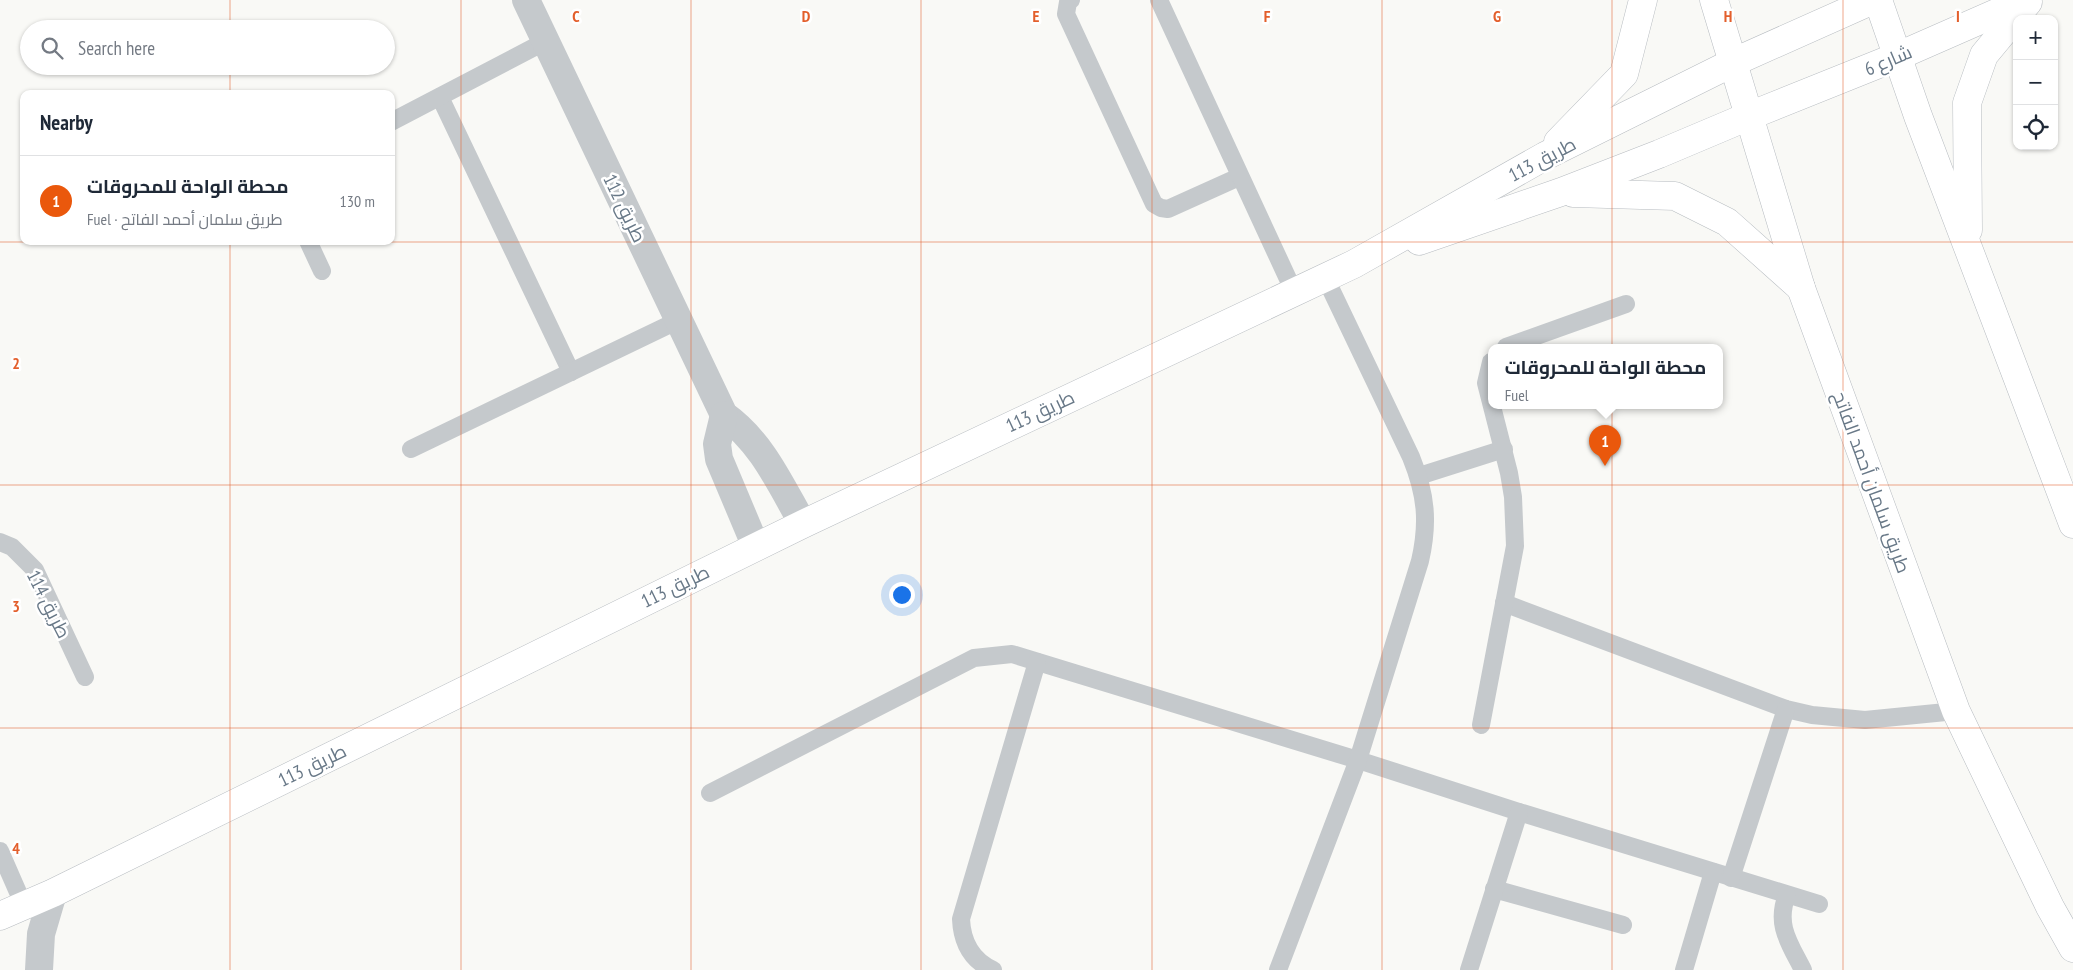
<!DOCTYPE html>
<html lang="en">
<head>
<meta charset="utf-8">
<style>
	:root { --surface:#fff; --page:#f6f6f7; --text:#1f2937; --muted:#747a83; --line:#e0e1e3; --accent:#ea580c }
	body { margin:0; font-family:"PT Sans Narrow",Cairo,sans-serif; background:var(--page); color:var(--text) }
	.controls { position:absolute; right:15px; top:15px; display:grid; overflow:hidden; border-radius:10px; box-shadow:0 1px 4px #0004 }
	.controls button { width:45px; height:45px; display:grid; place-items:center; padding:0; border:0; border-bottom:1px solid var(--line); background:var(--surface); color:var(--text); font:25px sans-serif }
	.you { position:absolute; left:901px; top:594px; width:18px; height:18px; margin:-12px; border:4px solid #fff; border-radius:50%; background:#1a73e8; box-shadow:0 0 0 8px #1a73e833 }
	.badge { display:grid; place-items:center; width:32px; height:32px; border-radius:50%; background:var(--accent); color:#fff; font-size:16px; font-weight:700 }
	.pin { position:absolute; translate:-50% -41px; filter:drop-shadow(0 1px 2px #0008) }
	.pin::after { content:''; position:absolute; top:26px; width:18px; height:15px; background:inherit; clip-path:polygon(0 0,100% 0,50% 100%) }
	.popup { position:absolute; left:1488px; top:344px; width:235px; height:65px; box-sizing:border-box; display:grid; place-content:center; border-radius:10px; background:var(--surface); filter:drop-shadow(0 1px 4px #0005); font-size:16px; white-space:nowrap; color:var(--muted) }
	.popup b { font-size:19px; color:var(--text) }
	.popup::after { content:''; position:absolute; left:50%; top:100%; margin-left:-10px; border:10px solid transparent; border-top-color:var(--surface) }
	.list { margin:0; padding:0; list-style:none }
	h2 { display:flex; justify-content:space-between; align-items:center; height:65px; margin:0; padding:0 20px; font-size:21px }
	h2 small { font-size:16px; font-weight:400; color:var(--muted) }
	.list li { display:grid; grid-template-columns:32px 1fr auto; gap:15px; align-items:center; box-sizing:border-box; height:90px; padding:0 20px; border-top:1px solid var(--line) }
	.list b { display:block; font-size:19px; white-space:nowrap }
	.list p { margin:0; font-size:16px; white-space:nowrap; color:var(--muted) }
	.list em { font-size:16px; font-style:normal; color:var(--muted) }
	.icon { flex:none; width:28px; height:28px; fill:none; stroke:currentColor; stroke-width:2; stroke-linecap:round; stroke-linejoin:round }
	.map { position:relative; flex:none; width:2073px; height:970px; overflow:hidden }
	.search { position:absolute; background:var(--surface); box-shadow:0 1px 4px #0004; left:20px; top:20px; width:375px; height:55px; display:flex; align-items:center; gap:12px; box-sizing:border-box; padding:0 18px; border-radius:28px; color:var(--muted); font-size:19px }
	.panel { position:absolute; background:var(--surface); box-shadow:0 1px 4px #0004; left:20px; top:90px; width:375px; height:155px; border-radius:10px }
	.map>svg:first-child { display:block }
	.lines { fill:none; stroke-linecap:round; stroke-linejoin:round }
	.secondary-casing { stroke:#b7bcc1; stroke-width:29 }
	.lane { stroke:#c5c9cc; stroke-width:18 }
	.street { stroke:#c5c9cc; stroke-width:28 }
	.secondary { stroke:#fff; stroke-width:28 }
	.grid { fill:none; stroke:#e35f2c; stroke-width:1; stroke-opacity:0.55 }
	.labels { text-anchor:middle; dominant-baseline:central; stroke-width:5; stroke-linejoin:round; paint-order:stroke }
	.street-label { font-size:19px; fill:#687887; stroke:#fff }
	.grid-label { font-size:16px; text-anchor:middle; font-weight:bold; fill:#e35f2c; stroke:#fff; stroke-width:5; stroke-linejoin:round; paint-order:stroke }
</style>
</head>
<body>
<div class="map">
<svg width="2073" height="970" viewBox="0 0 2073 970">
	<rect width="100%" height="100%" fill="#f9f9f6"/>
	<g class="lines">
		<defs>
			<g id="secondary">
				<path d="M1714,0L1801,288L1956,711L2050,907L2073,948"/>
				<path d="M1878,0L1918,116L2073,524"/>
				<path d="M1558,142L1624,74L1643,0"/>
				<path d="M1573,193L1675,196L1727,222L1801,288"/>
				<path d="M1968,230L1967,103L1984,55L2028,2"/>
				<path d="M1419,241L1561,192L1659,154L1749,116L1896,57L2026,0"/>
				<path d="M0,916L53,893L803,524L1354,264L1545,156L1734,62L1873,0"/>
			</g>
		</defs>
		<use href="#secondary" class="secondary-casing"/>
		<g class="lane">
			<path d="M1071,0L1068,2L1066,14L1154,204L1161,208L1168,209L1239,177"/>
			<path d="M1159,0L1294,292"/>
			<path d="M440,97L571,372"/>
			<path d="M391,122L546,41"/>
			<path d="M308,241L322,271"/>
			<path d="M1506,347L1626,304"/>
			<path d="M411,449L679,320"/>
			<path d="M1419,476L1504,449"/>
			<path d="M0,542L12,547L35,570L85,677"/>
			<path d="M1504,603L1786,709L1812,715L1865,720L1956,711"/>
			<path d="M1481,725L1515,546L1513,497L1509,473L1486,383L1491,362"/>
			<path d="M710,793L974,658L1012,654L1358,760L1519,812L1819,904"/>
			<path d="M0,851L24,906"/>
			<path d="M1731,878L1786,709"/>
			<path d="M1494,889L1623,925"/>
			<path d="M1787,895C1775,925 1790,944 1803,970"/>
			<path d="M993,970C971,960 962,942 961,919L1037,662"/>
			<path d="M1278,970L1358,760L1420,561C1429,522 1426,494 1411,457L1325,277"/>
			<path d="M1469,970L1519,812"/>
			<path d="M1684,970L1713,872"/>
		</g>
		<g class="street">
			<path d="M526,0L724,415C762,442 780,484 803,524"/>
			<path d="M724,415L717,444L719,459L756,547"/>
			<path d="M39,970L41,934L53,893"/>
		</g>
		<use href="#secondary" class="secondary"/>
	</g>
	<path class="grid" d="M230,0V29M461,0V970M691,0V970M921,0V970M1152,0V970M1382,0V970M1612,0V970M1843,0V970M230,66V94M230,241V970M0,242H2073M0,485H2073M0,728H2073"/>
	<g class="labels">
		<g class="street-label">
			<text transform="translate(1888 60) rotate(-23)">شارع 6</text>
			<text transform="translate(1542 159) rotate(-28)">طريق 113</text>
			<text transform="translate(625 208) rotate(64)">طريق 112</text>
			<text transform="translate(1040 411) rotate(-25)">طريق 113</text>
			<text transform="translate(1872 482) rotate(70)">طريق سلمان أحمد الفاتح</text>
			<text transform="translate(675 586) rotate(-26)">طريق 113</text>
			<text transform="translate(49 604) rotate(63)">طريق 114</text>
			<text transform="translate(312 765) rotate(-26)">طريق 113</text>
		</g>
	</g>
	<g class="grid-label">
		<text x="576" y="22">C</text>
		<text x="806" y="22">D</text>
		<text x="1036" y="22">E</text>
		<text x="1267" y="22">F</text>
		<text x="1497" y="22">G</text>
		<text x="1728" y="22">H</text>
		<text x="1958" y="22">I</text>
		<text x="16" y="369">2</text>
		<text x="16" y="612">3</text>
		<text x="16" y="854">4</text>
	</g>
</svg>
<div class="controls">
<button>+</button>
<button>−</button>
<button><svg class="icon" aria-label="locate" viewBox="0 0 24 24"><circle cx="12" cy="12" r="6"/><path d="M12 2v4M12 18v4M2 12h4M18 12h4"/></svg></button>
</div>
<div class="you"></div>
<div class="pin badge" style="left:1605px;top:466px">1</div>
<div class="popup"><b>محطة الواحة للمحروقات</b>Fuel</div>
<div class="search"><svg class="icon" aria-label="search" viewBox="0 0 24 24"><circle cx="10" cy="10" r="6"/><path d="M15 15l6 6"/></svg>Search here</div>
<section class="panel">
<h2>Nearby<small></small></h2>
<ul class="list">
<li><span class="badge">1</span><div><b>محطة الواحة للمحروقات</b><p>Fuel · طريق سلمان أحمد الفاتح</p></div><em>130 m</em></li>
</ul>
</section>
</div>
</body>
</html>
